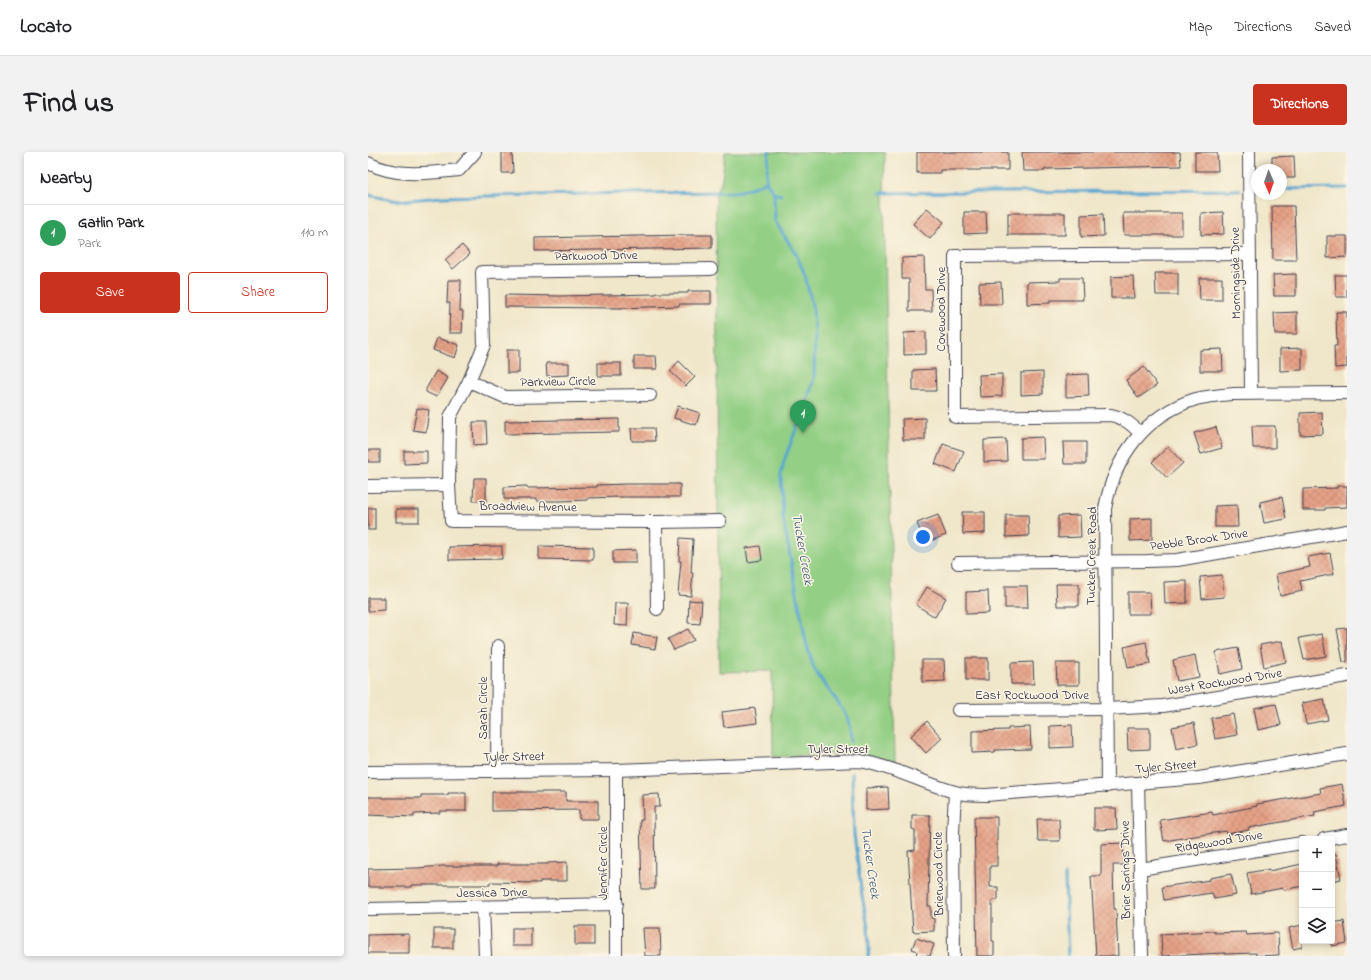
<!DOCTYPE html>
<html lang="en">
<head>
<meta charset="utf-8">
<style>
	:root { --surface:#fff; --page:#f2f2f2; --text:#202124; --muted:#757577; --line:#e0e0e0; --accent:#c8321e }
	body { margin:0; font-family:"Indie Flower",sans-serif; background:var(--page); color:var(--text) }
	.controls { position:absolute; right:12px; bottom:12px; display:grid; overflow:hidden; border-radius:4px; box-shadow:0 2px 6px #0003 }
	.controls button { width:36px; height:36px; display:grid; place-items:center; padding:0; border:0; border-bottom:1px solid var(--line); background:var(--surface); color:var(--text); font:20px sans-serif }
	.compass { position:absolute; left:883px; top:12px; width:36px; height:36px; border-radius:50%; background:var(--surface); box-shadow:0 2px 6px #0003; rotate:178deg }
	.you { position:absolute; left:555px; top:385px; width:14px; height:14px; margin:-10px; border:3px solid #fff; border-radius:50%; background:#1a73e8; box-shadow:0 0 0 6px #1a73e833 }
	.badge { display:grid; place-items:center; width:26px; height:26px; border-radius:50%; background:var(--accent); color:#fff; font-size:13px; font-weight:700 }
	.pin { position:absolute; translate:-50% -33px; filter:drop-shadow(0 1px 2px #0008) }
	.pin::after { content:''; position:absolute; top:21px; width:14px; height:12px; background:inherit; clip-path:polygon(0 0,100% 0,50% 100%) }
	.list { margin:0; padding:0; list-style:none }
	h2 { display:flex; justify-content:space-between; align-items:center; height:52px; margin:0; padding:0 16px; font-size:17px }
	h2 small { font-size:13px; font-weight:400; color:var(--muted) }
	.list li { display:grid; grid-template-columns:26px 1fr auto; gap:12px; align-items:center; box-sizing:border-box; height:56px; padding:0 16px; border-top:1px solid var(--line) }
	.list b { display:block; font-size:15px; white-space:nowrap }
	.list p { margin:0; font-size:13px; white-space:nowrap; color:var(--muted) }
	.list em { font-size:13px; font-style:normal; color:var(--muted) }
	.actions { display:flex; gap:8px; padding:12px 16px }
	.actions a { flex:1; padding:9px 0; border:1px solid var(--accent); border-radius:4px; text-align:center; font-size:14px; color:var(--accent) }
	.actions .main { background:var(--accent); color:#fff }
	.icon { flex:none; width:22px; height:22px; fill:none; stroke:currentColor; stroke-width:2; stroke-linecap:round; stroke-linejoin:round }
	.map { position:relative; flex:none; width:979px; height:804px; overflow:hidden; border-radius:4px }
	header { display:flex; align-items:center; gap:24px; box-sizing:border-box; height:56px; padding:0 20px; background:var(--surface); border-bottom:1px solid var(--line) }
	header strong { font-size:19px }
	nav { display:flex; gap:22px; margin-inline-start:auto; font-size:14px }
	.intro { display:flex; align-items:center; justify-content:space-between; box-sizing:border-box; height:96px; padding:0 24px }
	h1 { margin:0; font-size:28px }
	.button { padding:10px 18px; border-radius:4px; background:var(--accent); color:#fff; font-size:14px; font-weight:700 }
	main { display:flex; gap:24px; padding:0 24px }
	aside { flex:1; background:var(--surface); border-radius:4px; box-shadow:0 2px 6px #0003 }
	.map>svg:first-child { display:block }
	.green { fill:#93cf84; stroke:#5a7860 }
	.lines { fill:none; stroke-linecap:round; stroke-linejoin:round }
	.stream { stroke:#57a4d0; stroke-width:3 }
	.building { fill:url(#building-cross-hatch) }
	.minor-casing { stroke:#414050; stroke-width:14 }
	.minor { stroke:#fff; stroke-width:12 }
	.labels { text-anchor:middle; dominant-baseline:central; stroke-width:3; stroke-linejoin:round; paint-order:stroke }
	.street-label { font-size:13px; fill:#22223b; stroke:#fcf5e5 }
	.water-label { font-size:14px; font-style:italic; fill:#375677; stroke:#fcf5e5 }
</style>
</head>
<body>
<header>
<strong>Locato</strong>
<nav><a>Map</a><a>Directions</a><a>Saved</a></nav>
</header>
<div class="intro"><h1>Find us</h1><a class="button">Directions</a></div>
<main>
<aside>
<h2>Nearby<small></small></h2>
<ul class="list">
<li><span class="badge" style="background:#2e9e5b">1</span><div><b>Gatlin Park</b><p>Park</p></div><em>110 m</em></li>
</ul>
<div class="actions"><a class="main">Save</a><a>Share</a></div>
</aside>
<div class="map">
<svg width="979" height="804" viewBox="0 0 979 804">
	<defs>
		<pattern id="building-cross-hatch" width="8" height="8" patternUnits="userSpaceOnUse"><rect width="8" height="8" fill="#e5a186"/><path d="M0 0l8 8M0 8l8-8" fill="none" stroke="#c48a75"/></pattern>
	</defs>
	<rect width="100%" height="100%" fill="#fcf5e5"/>
	<filter id="ink" filterUnits="userSpaceOnUse"><feTurbulence type="fractalNoise" baseFrequency=".025" numOctaves="2"/><feDisplacementMap in="SourceGraphic" scale="8" xChannelSelector="R" yChannelSelector="G"/><feConvolveMatrix kernelMatrix="1 2 1 2 8 2 1 2 1" color-interpolation-filters="sRGB"/></filter>
	<filter id="wash" filterUnits="userSpaceOnUse"><feTurbulence type="fractalNoise" baseFrequency=".012" numOctaves="4" result="noise"/><feDisplacementMap in="SourceGraphic" scale="16" xChannelSelector="R" yChannelSelector="G"/><feGaussianBlur stdDeviation="0.9" result="paint"/><feColorMatrix in="noise" values="0 0 0 0 0 0 0 0 0 0 0 0 0 0 0 0 0 1.4 0 .05"/><feComposite in="paint" operator="in"/></filter>
	<g filter="url(#wash)">
		<rect width="100%" height="100%" fill="#f0e7ca"/>
		<path class="green" d="M357,0H517L516,43L527,610L493,601L405,605L404,519L351,520L348,43L354,27Z"/>
		<g class="lines">
			<g class="stream">
				<path d="M401,0L398,29L406,41L407,69L428,102L437,123L445,157L447,181L446,226L441,243L416,309L413,323L415,366L438,490L445,514L451,525L469,549L479,565L482,577L483,590"/>
				<path d="M913,37L979,36"/>
				<path d="M888,38H889"/>
				<path d="M406,41L413,43"/>
				<path d="M512,41L872,38"/>
				<path d="M0,43L30,49L73,45L263,41L368,40L389,34L398,29"/>
				<path d="M484,621L486,682L494,744L500,775L501,797L500,804"/>
				<path d="M697,723L700,804"/>
			</g>
		</g>
		<g id="blocks">
			<g class="building">
				<path d="M134,0H144L145,21H134Z"/>
				<path d="M549,0H640V18H572V21H549Z"/>
				<path d="M654,0H812L813,14L677,17V19H655Z"/>
				<path d="M827,0H849L850,19H827Z"/>
				<path d="M926,4L927,26H913V18H904V5Z"/>
				<path d="M904,54H926L928,108H905Z"/>
				<path d="M559,56L576,70L562,87L545,72Z"/>
				<path d="M596,60H618L619,81L596,82Z"/>
				<path d="M855,60L856,82L833,83V61Z"/>
				<rect x="640" y="61" width="57" height="22"/>
				<path d="M755,61H814V83H756Z"/>
				<path d="M735,62L736,84L713,85V63Z"/>
				<path d="M321,83H344V96L167,99V86Z"/>
				<path d="M959,84H979V105L959,106Z"/>
				<path d="M94,93L102,102L85,117L77,108Z"/>
				<path d="M556,105L557,137H563L564,159H541V127H534V106Z"/>
				<path d="M787,121H810V143H788Z"/>
				<path d="M928,122V144H906L905,123Z"/>
				<path d="M967,123H979V145H968Z"/>
				<path d="M765,124L766,146H743V125Z"/>
				<path d="M692,126H714L715,148H682V151L659,152V130L692,129Z"/>
				<path d="M831,126H854V148H832Z"/>
				<path d="M80,128H93L92,159H95L94,181H81L82,151H79Z"/>
				<path d="M633,130L634,152H612L611,131Z"/>
				<path d="M320,139H343V152H311V154L251,156L137,155V143L191,144L288,142V141H320Z"/>
				<path d="M929,160V182H907L906,161Z"/>
				<path d="M968,160H979V215L967,216L966,194H969Z"/>
				<path d="M558,180V202L536,203V181Z"/>
				<path d="M69,186L91,193L87,206L65,198Z"/>
				<path d="M934,196V218L912,219V197Z"/>
				<path d="M854,197L855,219H832V198Z"/>
				<rect x="139" y="198" width="12" height="23"/>
				<path d="M266,204H288L289,217H266Z"/>
				<path d="M311,209L327,225L318,234L302,219Z"/>
				<path d="M178,211H201V223L179,224Z"/>
				<rect x="230" y="211" width="23" height="13"/>
				<path d="M776,215L789,233L770,246L758,228Z"/>
				<path d="M567,217L568,239H545V218Z"/>
				<path d="M68,219L80,226L69,244H66L58,240V237Z"/>
				<path d="M675,220V242L653,243V221Z"/>
				<path d="M634,222V244L612,245L611,223Z"/>
				<path d="M720,222L721,244L698,245V223Z"/>
				<path d="M310,254L332,261L328,273L306,266Z"/>
				<path d="M49,256L61,258L58,280L45,278Z"/>
				<path d="M954,260L955,282L932,283V261Z"/>
				<path d="M557,266V288H535L534,267Z"/>
				<path d="M251,267V280L137,282V269Z"/>
				<path d="M105,270H118L119,292L106,293Z"/>
				<path d="M884,274H907V296H885Z"/>
				<path d="M848,275L854,296L833,302L826,281Z"/>
				<path d="M263,276H286L287,289H264Z"/>
				<path d="M675,285L676,307H653V286Z"/>
				<path d="M638,287L639,309L616,310V288Z"/>
				<path d="M695,290H718V312H696Z"/>
				<path d="M575,292L596,299L588,320L567,312Z"/>
				<path d="M800,295L815,311L799,326L784,310Z"/>
				<rect x="0" y="298" width="12" height="12"/>
				<path d="M36,299H59V311L36,312Z"/>
				<path d="M106,326H118V349H105Z"/>
				<path d="M258,332H312V345H252L220,346V348L191,349H168V347H136V335L159,334V336L229,335V333Z"/>
				<path d="M969,334H979V355L957,356V358H935V337L969,336Z"/>
				<path d="M914,345L918,367L896,371L892,350Z"/>
				<path d="M869,353L870,375H847V354Z"/>
				<rect x="0" y="356" width="7" height="22"/>
				<rect x="28" y="357" width="23" height="13"/>
				<path d="M594,360H617V381L595,382Z"/>
				<path d="M570,363L578,383L557,391L549,371Z"/>
				<path d="M638,363H660L661,384L638,385Z"/>
				<path d="M712,363L713,385L690,386V364Z"/>
				<path d="M784,366V388L762,389V367Z"/>
				<path d="M312,386L325,387L323,421H325L323,444L310,443L313,409H311Z"/>
				<path d="M134,394V407L81,408V395Z"/>
				<path d="M171,394L225,395V408L171,407Z"/>
				<path d="M392,394L394,408L380,410L378,396Z"/>
				<path d="M268,398V411H245V399Z"/>
				<path d="M962,401L966,422L932,429L934,439L912,444L908,422L942,415L940,405Z"/>
				<path d="M854,423L856,445L834,447L832,425Z"/>
				<path d="M819,429V451L797,452L796,430Z"/>
				<path d="M688,432H711V454H689Z"/>
				<path d="M637,434H659L660,456H637Z"/>
				<path d="M559,435L578,446L567,465L548,453Z"/>
				<path d="M620,439L621,461L598,462V440Z"/>
				<path d="M760,440H782L783,462H760Z"/>
				<path d="M0,446H16V458L0,459Z"/>
				<path d="M321,448L334,449L332,472L320,471Z"/>
				<path d="M247,451H260L259,474L246,473Z"/>
				<path d="M979,476V510H975L969,477Z"/>
				<path d="M320,477L326,488L306,498L300,487Z"/>
				<path d="M266,481L289,485L287,497L264,493Z"/>
				<path d="M954,482L958,504L936,508L931,486Z"/>
				<path d="M914,489L918,510L896,515L892,493Z"/>
				<path d="M778,490L782,512L760,516L756,495Z"/>
				<path d="M870,496L874,517L852,522L848,500Z"/>
				<path d="M827,503L831,525L809,529L805,508Z"/>
				<rect x="598" y="506" width="22" height="22"/>
				<path d="M554,508H576L577,529L554,530Z"/>
				<path d="M665,510L666,532H643V511Z"/>
				<path d="M688,511H711V533H689Z"/>
				<path d="M956,547L960,568L938,572L934,551Z"/>
				<path d="M908,552L913,573L890,578L886,556Z"/>
				<path d="M387,556L389,571L356,575L354,560Z"/>
				<path d="M865,562L869,583L847,587L843,566Z"/>
				<path d="M559,569L574,586L558,601L543,584Z"/>
				<path d="M826,571L830,592L808,597L804,575Z"/>
				<path d="M704,573L705,595L682,596V574Z"/>
				<path d="M662,575L663,597L627,598V600L604,601V579L640,578V576Z"/>
				<path d="M759,576H782V597L760,598Z"/>
				<path d="M974,632L978,654L946,660L947,664L880,676L881,678L859,682L858,679L796,689L792,668L844,660L845,663L889,654V652L953,641L952,636Z"/>
				<path d="M520,635L521,657L498,658V636Z"/>
				<path d="M124,640H198V649H230V667H211V658L124,659Z"/>
				<path d="M80,641H98V659H72V661L46,662V665L0,663V645H14V646H53V643H80Z"/>
				<path d="M291,642L292,655H286L287,737H274L272,668H275L274,643Z"/>
				<path d="M726,656H748L749,677L726,678Z"/>
				<path d="M544,663H562L560,754H563V766H566V779L545,780L540,699L547,698V678L544,677Z"/>
				<path d="M606,665H629V714H622V735H630V748H624V789H626V804H609Z"/>
				<path d="M669,667H691L692,689H670Z"/>
				<path d="M755,691L756,713H745L746,757H748L750,804H728L723,724H733V692Z"/>
				<path d="M964,702H968L973,727L964,729Z"/>
				<path d="M199,710V729H172V731L122,730V733H43V735H0V717L50,716L74,714H129V712H180V711Z"/>
				<path d="M934,712V734L916,738L915,736L883,742L879,721L901,717V719Z"/>
				<path d="M863,722L868,743L846,747L844,741L796,748L794,735L842,728V726Z"/>
				<path d="M976,769L979,791L964,794V771Z"/>
				<path d="M934,773V795L925,797L921,776Z"/>
				<rect x="207" y="774" width="19" height="19"/>
				<rect x="144" y="776" width="19" height="18"/>
				<path d="M275,776H292L293,804H277Z"/>
				<rect x="66" y="777" width="19" height="19"/>
				<path d="M846,779V781L878,780L879,783L910,781L911,803L888,804V801L857,802V801L794,804L793,782Z"/>
				<path d="M41,782V801H0V783Z"/>
				<path d="M548,786L566,792L562,804H548L549,799L544,797Z"/>
			</g>
		</g>
	</g>
	<g filter="url(#ink)">
		<use href="#blocks" fill-opacity="0" stroke="#414050" stroke-width="1"/>
		<g class="lines">
			<defs>
				<g id="minor">
					<path d="M881,0L883,241"/>
					<path d="M0,11C30,26 59,21 91,18L107,0"/>
					<path d="M343,117L114,120L116,193L101,229L82,265L81,333L83,369L288,370L352,369"/>
					<path d="M101,229L137,245L282,243"/>
					<path d="M772,281C763,272 756,266 743,263L587,265V104L881,102"/>
					<path d="M0,334L81,333"/>
					<path d="M288,370L289,457"/>
					<path d="M590,411L779,409L809,408L979,379"/>
					<path d="M590,558L738,557L795,554L979,524"/>
					<path d="M129,619L130,494"/>
					<path d="M0,620L248,618L492,609C527,615 554,631 587,640C597,643 607,643 618,643L831,626L979,602"/>
					<path d="M770,631L774,804"/>
					<path d="M739,634L737,357C746,305 777,263 828,247C840,244 853,243 865,242L979,241"/>
					<path d="M956,687L979,683"/>
					<path d="M772,717L934,691"/>
					<path d="M115,755L117,804"/>
					<path d="M0,757L249,752"/>
					<path d="M248,804V618"/>
					<path d="M586,804L585,681L587,640"/>
				</g>
			</defs>
			<use href="#minor" class="minor-casing"/>
			<use href="#minor" class="minor"/>
		</g>
	</g>
	<g class="labels">
		<g class="street-label">
			<text transform="translate(228 104) rotate(-1)">Parkwood Drive</text>
			<text transform="translate(868 121) rotate(-91)">Morningside Drive</text>
			<text transform="translate(573 157) rotate(-90)">Covewood Drive</text>
			<text transform="translate(190 230) rotate(-1)">Parkview Circle</text>
			<text transform="translate(160 355) rotate(1)">Broadview Avenue</text>
			<text transform="translate(831 388) rotate(-8)">Pebble Brook Drive</text>
			<text transform="translate(724 404) rotate(-89)">Tucker Creek Road</text>
			<text transform="translate(857 530) rotate(-9)">West Rockwood Drive</text>
			<text x="664" y="543">East Rockwood Drive</text>
			<text transform="translate(115 556) rotate(-90)">Sarah Circle</text>
			<text x="470" y="597">Tyler Street</text>
			<text transform="translate(146 605) rotate(-1)">Tyler Street</text>
			<text transform="translate(798 615) rotate(-5)">Tyler Street</text>
			<text transform="translate(851 690) rotate(-9)">Ridgewood Drive</text>
			<text transform="translate(235 711) rotate(-90)">Jennifer Circle</text>
			<text transform="translate(758 718) rotate(-91)">Brier Springs Drive</text>
			<text transform="translate(571 722) rotate(-91)">Brierwood Circle</text>
			<text transform="translate(124 741) rotate(-1)">Jessica Drive</text>
		</g>
		<g class="water-label">
			<text transform="translate(434 397) rotate(80)">Tucker Creek</text>
			<text transform="translate(502 711) rotate(82)">Tucker Creek</text>
		</g>
	</g>
</svg>
<div class="controls">
<button>+</button>
<button>−</button>
<button><svg class="icon" aria-label="layers" viewBox="0 0 24 24"><path d="M12 4l9 5-9 5-9-5zM3 14l9 5 9-5"/></svg></button>
</div>
<svg class="compass" viewBox="-18 -18 36 36"><path d="M0-13l5 13h-10z" fill="#e53935"/><path d="M0 13l5-13h-10z" fill="#757577"/></svg>
<div class="you"></div>
<div class="pin badge" style="left:435px;top:281px;background:#2e9e5b">1</div>
</div>
</main>
</body>
</html>
